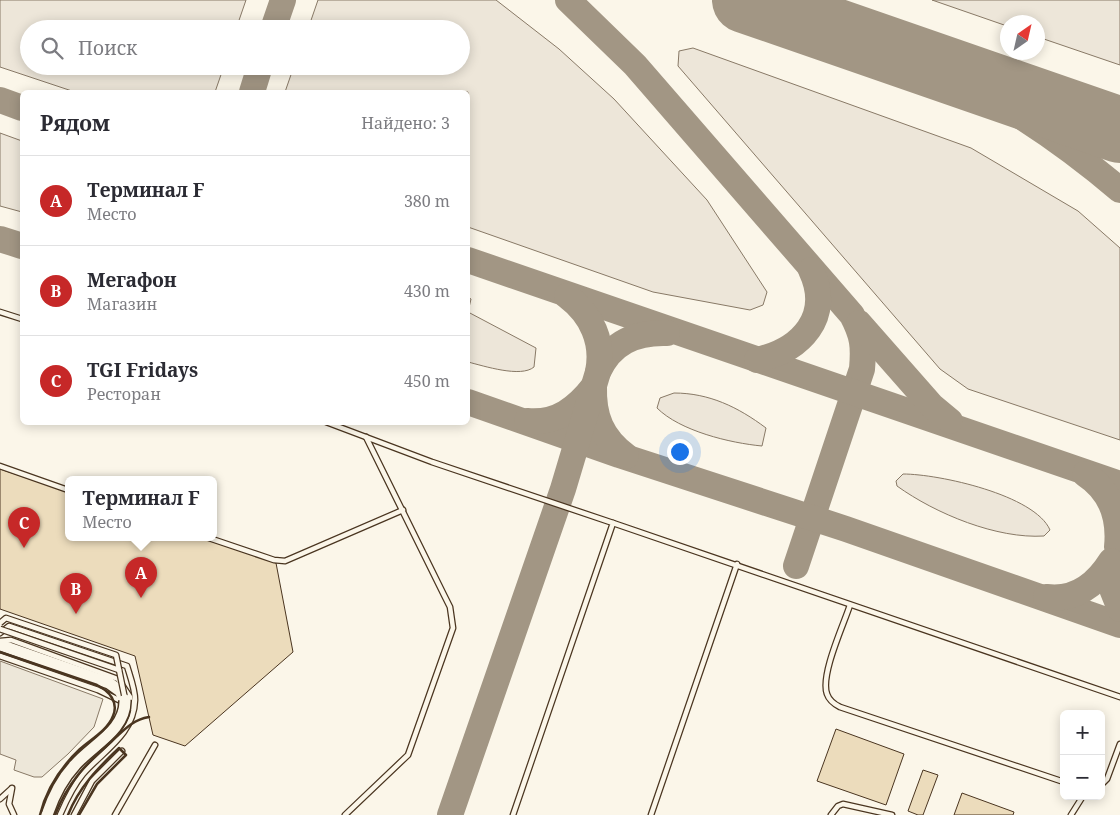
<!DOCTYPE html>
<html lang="ru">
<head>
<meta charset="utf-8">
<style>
	:root { --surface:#fff; --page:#f2f2f3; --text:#2b2b33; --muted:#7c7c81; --line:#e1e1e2; --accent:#c62828 }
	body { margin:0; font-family:"Noto Serif",serif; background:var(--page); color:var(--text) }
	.controls { position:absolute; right:15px; bottom:15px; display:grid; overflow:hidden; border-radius:8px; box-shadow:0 2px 12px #0003 }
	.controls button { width:45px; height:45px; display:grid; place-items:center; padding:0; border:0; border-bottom:1px solid var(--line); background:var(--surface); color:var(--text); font:25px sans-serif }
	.compass { position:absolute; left:1000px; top:15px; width:45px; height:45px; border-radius:50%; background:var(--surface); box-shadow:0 2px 12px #0003; rotate:34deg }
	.you { position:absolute; left:679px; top:451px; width:18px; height:18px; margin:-12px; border:4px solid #fff; border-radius:50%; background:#1a73e8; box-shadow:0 0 0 8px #1a73e833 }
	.badge { display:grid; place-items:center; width:32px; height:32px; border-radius:50%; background:var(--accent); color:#fff; font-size:16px; font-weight:700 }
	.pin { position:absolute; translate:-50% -41px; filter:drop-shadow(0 1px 2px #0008) }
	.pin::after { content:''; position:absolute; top:26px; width:18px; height:15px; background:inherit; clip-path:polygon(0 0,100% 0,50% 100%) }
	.popup { position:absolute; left:65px; top:476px; width:152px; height:65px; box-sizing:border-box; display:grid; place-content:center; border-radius:8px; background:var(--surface); filter:drop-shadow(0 1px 4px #0005); font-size:16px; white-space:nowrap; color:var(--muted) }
	.popup b { font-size:19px; color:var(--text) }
	.popup::after { content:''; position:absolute; left:50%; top:100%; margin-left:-10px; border:10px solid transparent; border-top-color:var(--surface) }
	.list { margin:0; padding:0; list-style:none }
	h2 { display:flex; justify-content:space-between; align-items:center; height:65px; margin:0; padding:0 20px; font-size:21px }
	h2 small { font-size:16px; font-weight:400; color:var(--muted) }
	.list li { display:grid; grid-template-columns:32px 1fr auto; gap:15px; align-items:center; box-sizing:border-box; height:90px; padding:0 20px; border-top:1px solid var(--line) }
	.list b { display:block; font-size:19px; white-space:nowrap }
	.list p { margin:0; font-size:16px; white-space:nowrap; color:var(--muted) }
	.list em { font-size:16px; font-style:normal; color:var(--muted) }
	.icon { flex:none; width:28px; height:28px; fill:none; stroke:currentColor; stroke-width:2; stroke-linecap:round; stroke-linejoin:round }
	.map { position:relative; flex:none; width:1120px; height:815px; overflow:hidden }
	.search { position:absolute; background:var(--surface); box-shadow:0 2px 12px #0003; left:20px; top:20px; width:450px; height:55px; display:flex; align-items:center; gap:12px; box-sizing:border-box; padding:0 18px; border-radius:28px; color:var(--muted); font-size:19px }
	.panel { position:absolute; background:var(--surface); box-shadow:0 2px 12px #0003; left:20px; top:90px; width:450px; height:335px; border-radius:8px }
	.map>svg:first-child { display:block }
	.green { fill:#ede6d9; stroke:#887966 }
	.parking { fill:#ede7d9; stroke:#887966 }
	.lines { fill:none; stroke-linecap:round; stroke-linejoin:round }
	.taxiway { stroke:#a29684; stroke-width:26 }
	.runway { stroke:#a29684; stroke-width:66 }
	.building { fill:#ecdcbc; stroke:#4a3520 }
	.service-casing { stroke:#4a3520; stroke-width:7 }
	.tertiary-casing { stroke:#4a3520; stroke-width:14 }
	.service { stroke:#fbf6e9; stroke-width:4.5 }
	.tertiary { stroke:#fbf6e9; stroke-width:11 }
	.service-bridge-casing { stroke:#4a3520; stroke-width:7; stroke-linecap:butt }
	.tertiary-bridge-casing { stroke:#4a3520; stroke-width:14; stroke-linecap:butt }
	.service-bridge { stroke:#fbf6e9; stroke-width:4.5 }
	.tertiary-bridge { stroke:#fbf6e9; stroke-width:11 }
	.wall { stroke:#4a3520; stroke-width:2.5 }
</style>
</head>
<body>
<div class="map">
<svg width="1120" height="815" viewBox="0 0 1120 815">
	<rect width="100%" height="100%" fill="#fbf6e9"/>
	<g class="green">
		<path d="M0,0H246L236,29H29V66H224L215,92H75L0,67Z"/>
		<path d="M318,0H496L559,49L614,99L707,200L767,292L763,305L750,310L653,292L468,227V92H285L294,66H461V29H308Z"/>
		<path d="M932,0H1120V65L1038,37V22H1008L1007,26Z"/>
		<path d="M693,48L971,148L1078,211L1120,248V440L968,389L940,369L678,66L679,51Z"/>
		<path d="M0,133L22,141V212L0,206Z"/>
		<path d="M468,297L471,299L468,312L536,348L534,367C521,378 484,366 468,362Z"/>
		<path d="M674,393C709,393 738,407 766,428L762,446C730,443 680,431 657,408L660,398Z"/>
		<path d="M903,474C939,474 1035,495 1050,530L1044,536C997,539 936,514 897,486L896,481Z"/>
	</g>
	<path class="parking" d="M0,661L103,699L94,727L68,754L42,777H34L14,770L16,760L0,754Z"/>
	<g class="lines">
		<g class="taxiway">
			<path d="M568,0L635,65L852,315C863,336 864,346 862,369L796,566"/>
			<path d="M273,29L283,0"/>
			<path d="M903,55C932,69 961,82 989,97C1036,124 1079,155 1120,190"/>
			<path d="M252,92L260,66"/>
			<path d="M0,100L22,108"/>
			<path d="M0,239L22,246"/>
			<path d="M468,260L1120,484"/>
			<path d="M859,323L932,406L950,421"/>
			<path d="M757,360C801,350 833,317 811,270"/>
			<path d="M598,372C611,343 635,332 667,333"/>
			<path d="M468,402L619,455L846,529L1120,625"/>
			<path d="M527,421C557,424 577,408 594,386C593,417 602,438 626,456"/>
			<path d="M1085,474C1111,491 1120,517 1117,547L1120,542"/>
			<path d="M1046,597C1075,601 1096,585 1111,561L1112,589L1120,609"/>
			<path d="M450,815L563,489L598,372C604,342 592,315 567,296"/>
		</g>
		<path class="runway" d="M745,0L1120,130"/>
	</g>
	<g class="building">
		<path d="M0,469L68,492V537H199L276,563L293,652L185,746L153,735L135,656L0,609Z"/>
		<path d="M836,729L904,754L886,805L817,781Z"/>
		<path d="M923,770L938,775L923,815H918L908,811Z"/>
		<path d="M962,793L1014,812L1013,815H954Z"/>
	</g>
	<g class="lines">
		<defs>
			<g id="service">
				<path d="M0,312L22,319"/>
				<path d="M326,422L432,462L613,523L513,815"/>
				<path d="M0,466L68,490"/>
				<path d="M613,523L1120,697"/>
				<path d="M206,537L274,560L285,561L403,510"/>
				<path d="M850,605C844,624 820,675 827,694C829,700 834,704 840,707L1064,782"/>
				<path d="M0,633L9,626L127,666C130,676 135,689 135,700C134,735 103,751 83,774C73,786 66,801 60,815"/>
				<path d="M0,641L11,640L118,679L130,697L132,708"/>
				<path d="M0,656L98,690L121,701"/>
				<path d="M1101,785L1107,779L1120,744"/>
				<path d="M12,788L9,804L14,815"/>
				<path d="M0,799L11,789"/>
				<path d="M74,815L92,781L122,751"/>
				<path d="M115,815L155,745"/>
				<path d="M345,815L408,755L453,628L450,607L444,595L366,437"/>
				<path d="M651,815L737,564"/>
				<path d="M831,815L838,806L843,804L892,815"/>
				<path d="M1071,815L1083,796"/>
			</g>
			<path id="tertiary" d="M0,645L109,683L120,691L125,700"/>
		</defs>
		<use href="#service" class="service-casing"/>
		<use href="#tertiary" class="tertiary-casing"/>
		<use href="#service" class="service"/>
		<use href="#tertiary" class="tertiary"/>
		<defs>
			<g id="service-bridge">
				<path d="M0,623L6,618L116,655L125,699"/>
				<path d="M0,629L119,670"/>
			</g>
			<path id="tertiary-bridge" d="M47,815C53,797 62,779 75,765C92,745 126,730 125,700"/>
		</defs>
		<use href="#service-bridge" class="service-bridge-casing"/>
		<use href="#tertiary-bridge" class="tertiary-bridge-casing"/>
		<use href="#service-bridge" class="service-bridge"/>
		<use href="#tertiary-bridge" class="tertiary-bridge"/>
		<g class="wall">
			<path d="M0,652L97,685C109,691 119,702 113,716C108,730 90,740 80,749C61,767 46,790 40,815"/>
			<path d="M55,815C67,784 86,763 111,742C124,730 132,720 149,717"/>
			<path d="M68,815C79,787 98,768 119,748L126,755L97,784L79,815"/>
		</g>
	</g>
</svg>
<div class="controls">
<button>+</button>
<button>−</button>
</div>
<svg class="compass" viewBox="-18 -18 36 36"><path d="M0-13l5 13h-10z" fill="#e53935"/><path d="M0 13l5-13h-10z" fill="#7c7c81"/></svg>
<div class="you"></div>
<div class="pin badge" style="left:141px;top:598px">A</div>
<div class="popup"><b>Терминал F</b>Место</div>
<div class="pin badge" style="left:76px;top:614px">B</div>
<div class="pin badge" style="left:24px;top:548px">C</div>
<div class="search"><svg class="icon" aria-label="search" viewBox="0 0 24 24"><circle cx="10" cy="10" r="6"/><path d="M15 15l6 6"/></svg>Поиск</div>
<section class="panel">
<h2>Рядом<small>Найдено: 3</small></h2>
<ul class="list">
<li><span class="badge">A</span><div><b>Терминал F</b><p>Место</p></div><em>380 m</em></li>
<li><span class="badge">B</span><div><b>Мегафон</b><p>Магазин</p></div><em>430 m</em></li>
<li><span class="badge">C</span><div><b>TGI Fridays</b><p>Ресторан</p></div><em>450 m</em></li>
</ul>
</section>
</div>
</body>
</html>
